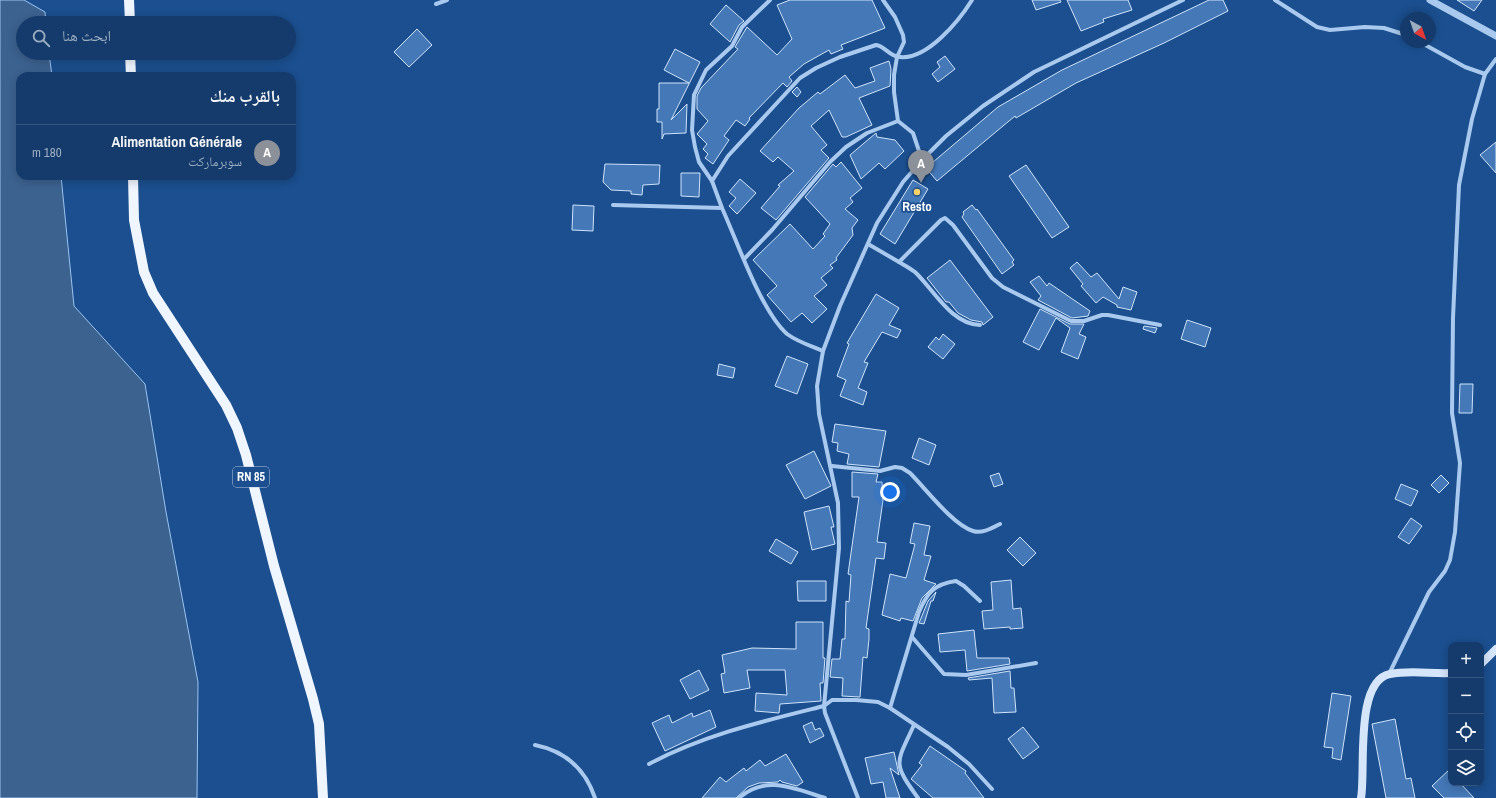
<!DOCTYPE html>
<html lang="ar">
<head>
<meta charset="utf-8">
<style>
	:root { --surface:#143b6b; --page:#214673; --text:#f1f3f6; --muted:#9dadc1; --line:#33557e; --accent:#8c9099 }
	body { margin:0; font-family:"Archivo Narrow","Noto Naskh Arabic",sans-serif; background:var(--page); color:var(--text); direction:rtl }
	.controls { position:absolute; right:12px; bottom:12px; display:grid; overflow:hidden; border-radius:8px; box-shadow:0 2px 10px #0003 }
	.controls button { width:36px; height:36px; display:grid; place-items:center; padding:0; border:0; border-bottom:1px solid var(--line); background:var(--surface); color:var(--text); font:20px sans-serif }
	.compass { position:absolute; left:1400px; top:12px; width:36px; height:36px; border-radius:50%; background:var(--surface); box-shadow:0 2px 10px #0003; rotate:140deg }
	.you { position:absolute; left:890px; top:492px; width:14px; height:14px; margin:-10px; border:3px solid #fff; border-radius:50%; background:#1a73e8; box-shadow:0 0 0 6px #1a73e833 }
	.badge { display:grid; place-items:center; width:26px; height:26px; border-radius:50%; background:var(--accent); color:#fff; font-size:13px; font-weight:700 }
	.pin { position:absolute; translate:-50% -33px; filter:drop-shadow(0 1px 2px #0008) }
	.pin::after { content:''; position:absolute; top:21px; width:14px; height:12px; background:inherit; clip-path:polygon(0 0,100% 0,50% 100%) }
	.list { margin:0; padding:0; list-style:none }
	h2 { display:flex; justify-content:space-between; align-items:center; height:52px; margin:0; padding:0 16px; font-size:17px }
	h2 small { font-size:13px; font-weight:400; color:var(--muted) }
	.list li { display:grid; grid-template-columns:26px 1fr auto; gap:12px; align-items:center; box-sizing:border-box; height:56px; padding:0 16px; border-top:1px solid var(--line) }
	.list b { display:block; font-size:15px; white-space:nowrap }
	.list p { margin:0; font-size:13px; white-space:nowrap; color:var(--muted) }
	.list em { font-size:13px; font-style:normal; color:var(--muted) }
	.icon { flex:none; width:22px; height:22px; fill:none; stroke:currentColor; stroke-width:2; stroke-linecap:round; stroke-linejoin:round }
	.map { position:relative; flex:none; width:1496px; height:798px; overflow:hidden; direction:ltr }
	.search { position:absolute; background:var(--surface); box-shadow:0 2px 10px #0003; left:16px; top:16px; width:280px; height:44px; display:flex; align-items:center; gap:10px; box-sizing:border-box; padding:0 14px; border-radius:22px; color:var(--muted); font-size:15px }
	.panel { position:absolute; background:var(--surface); box-shadow:0 2px 10px #0003; left:16px; top:72px; width:280px; height:108px; border-radius:12px; direction:rtl }
	.map>svg:first-child { display:block }
	.water { fill:#3c6290; stroke:#9cc4f0 }
	.building { fill:#4478b7; stroke:#cfe3fa }
	.lines { fill:none; stroke-linecap:round; stroke-linejoin:round }
	.minor { stroke:#a9c9ee; stroke-width:4 }
	.tertiary { stroke:#a9c9ee; stroke-width:7 }
	.secondary { stroke:#d6e6fa; stroke-width:8 }
	.primary { stroke:#f0f6ff; stroke-width:10 }
	.poi-dot { fill:#ffd166; stroke:#1b4f8f; stroke-width:1.5 }
	.labels { text-anchor:middle; dominant-baseline:central; stroke-width:3.5; stroke-linejoin:round; paint-order:stroke }
	.shield { fill:#1b4f8f; stroke:#bbcadd; stroke-width:1 }
	.shield-label { font-size:12px; font-weight:bold; fill:#fff }
	.poi-label { font-size:13px; font-weight:bold; fill:#fff; stroke:#1b4f8f }
</style>
</head>
<body>
<div class="map">
<svg width="1496" height="798" viewBox="0 0 1496 798">
	<rect width="100%" height="100%" fill="#1b4f8f"/>
	<path class="water" d="M0,0H24L45,12L46,23H23V53H49L52,76H20V176H61L74,306L145,384L166,512L198,682L197,798H0Z"/>
	<g class="building">
		<path d="M790,0H872L885,28L841,45L843,49L831,54L829,50L804,64L789,77L792,81L787,87L783,83L749,118L750,119L745,126L736,120L724,136L729,140L713,164L705,158L708,154L703,149L707,144L697,134L708,121L697,109V96L701,88L738,49L735,47L747,27L777,55L792,39L777,5Z"/>
		<path d="M1032,0H1060L1061,2L1036,10Z"/>
		<path d="M1067,0H1128L1132,10L1103,19L1104,22L1081,31Z"/>
		<path d="M1209,0H1223L1228,11L1164,43L1076,83L1016,118L1015,116L937,181L926,168L998,107L1062,70Z"/>
		<path d="M1457,0H1482L1474,11Z"/>
		<path d="M726,5L744,21L739,25L730,42L710,24Z"/>
		<path d="M417,29L432,45L409,67L394,52Z"/>
		<path d="M675,49L700,62L671,120L687,104L686,133L664,134L662,139V122H657V109H659V83H689L664,70Z"/>
		<path d="M945,56L955,69L938,82L932,74L940,67L937,62Z"/>
		<path d="M889,61L891,69L890,86L859,98L872,125L846,137H842L829,110L811,126L827,145L821,150L829,158L776,220L761,208L780,186L778,185L794,171L778,157L773,162L760,151L799,108L818,92L820,94L845,75L855,88L875,81L870,68Z"/>
		<path d="M797,87L801,92L797,97L792,92Z"/>
		<path d="M876,133L877,137L895,140L904,151L885,169L879,163L861,179L850,155Z"/>
		<path d="M1496,142V173L1480,155Z"/>
		<path d="M841,162L862,188L850,198L853,202L845,209L858,220L852,228L853,235L836,258L837,260L830,265L833,268L821,278L827,285L814,296L827,309L812,323L802,313L791,322L767,295L777,286L753,260L790,224L813,249L825,236L823,234L830,224L805,197L833,164L836,167Z"/>
		<path d="M605,164L660,165L659,184L643,185L642,195L631,194V191L611,190L603,182Z"/>
		<path d="M1026,165L1069,227L1052,238L1009,176Z"/>
		<path d="M681,173H700L699,197L681,196Z"/>
		<path d="M740,179L756,193L737,214L729,206L736,198L729,192Z"/>
		<path d="M913,180L928,189L895,244L880,234Z"/>
		<path d="M573,205L594,206L593,231L572,230Z"/>
		<path d="M972,205L976,210L977,209L1014,260L1012,262L1014,265L1002,274L962,217L964,214L963,212Z"/>
		<path d="M950,260L993,317L983,325L982,322L971,320L958,313L949,302H946L927,278Z"/>
		<path d="M1077,262L1091,277L1097,273L1119,299L1123,287L1137,292L1131,310L1117,307V305L1103,297L1096,303L1081,286L1083,284L1070,268Z"/>
		<path d="M1039,276L1047,286L1049,283L1090,311L1088,316L1072,318L1038,300L1041,296L1030,282Z"/>
		<path d="M876,294L899,308L889,325L901,330L897,338L882,332L864,362L868,363L858,388L867,392L863,405L840,396L846,380L837,376L849,344L847,343Z"/>
		<path d="M1040,309L1070,324H1084L1079,334L1086,337L1078,359L1061,352L1070,328L1056,318L1039,350L1023,342Z"/>
		<path d="M1187,320L1211,328L1205,347L1181,339Z"/>
		<path d="M1144,326L1157,328L1155,333L1143,329Z"/>
		<path d="M943,334L955,344L943,359L928,347L936,337L939,340Z"/>
		<path d="M787,356L808,364L797,394L775,386Z"/>
		<path d="M719,364L735,368L733,378L717,375Z"/>
		<path d="M1460,384H1473L1472,413H1459Z"/>
		<path d="M835,424L886,431L879,467L847,464L849,454L837,451L838,443L832,442Z"/>
		<path d="M919,438L936,445L929,465L912,458Z"/>
		<path d="M814,451L831,486L805,499L786,465Z"/>
		<path d="M852,472L878,474L876,482H882L883,500L877,542L886,543L884,559L876,558L866,628L869,629V639L867,658L863,657L860,697L842,696L843,678L830,677L832,659H840L842,639H845L846,601L849,602L851,575L848,574L859,497H852Z"/>
		<path d="M999,473L1003,484L994,487L990,476Z"/>
		<path d="M1441,475L1449,483L1439,493L1431,485Z"/>
		<path d="M1401,484L1418,491L1411,506L1395,499Z"/>
		<path d="M829,506L834,527H831L835,544L812,550L804,512Z"/>
		<path d="M1411,518L1422,526L1409,544L1398,537Z"/>
		<path d="M914,523L930,526L924,555L931,556L924,580L936,584L922,598L913,621L901,618L900,621L882,615L890,574L906,578L915,544L910,543Z"/>
		<path d="M1020,537L1036,553L1023,566L1007,550Z"/>
		<path d="M776,539L798,552L791,564L769,551Z"/>
		<path d="M1011,580L1013,609L1021,608L1023,628L1010,629V627L984,629L982,611L993,610L991,582Z"/>
		<path d="M797,581H826V601H798Z"/>
		<path d="M936,592L933,601H931L924,624L919,623L928,601Z"/>
		<path d="M796,622H823V658H825L823,683H820L821,701L780,704L779,713L755,711L756,693L787,695L785,670H747L750,688L724,693L721,674L725,673L722,655L752,648L796,649Z"/>
		<path d="M974,630L977,658H1009L1010,664L967,671L965,650L940,652L938,634Z"/>
		<path d="M699,670L709,690L690,699L680,680Z"/>
		<path d="M1010,671L1011,688H1014L1016,712L994,713L992,678L969,680L968,678Z"/>
		<path d="M1332,693L1351,696L1341,760L1332,758L1333,748L1324,747Z"/>
		<path d="M710,710L716,727L665,751L652,723L669,715L672,723L692,713L693,717Z"/>
		<path d="M1395,719L1406,779L1411,778L1415,798H1386L1372,724Z"/>
		<path d="M812,722L815,730L820,728L824,736L810,743L803,726Z"/>
		<path d="M1023,727L1039,747L1023,759L1008,739Z"/>
		<path d="M930,746L966,771L965,773L984,798H933L911,779L922,765L919,763Z"/>
		<path d="M894,752L899,775L890,768L900,798H886L883,782L871,784L865,758Z"/>
		<path d="M786,754L803,782L797,786L782,782L780,780L778,782L759,783L748,787L736,798H702L720,777L726,782L744,768L746,771L760,760L765,766Z"/>
		<path d="M1451,768V783H1460L1474,798H1444L1432,786Z"/>
	</g>
	<g class="lines">
		<g class="minor">
			<path d="M883,0L895,17L903,35L904,42L897,57L894,75V92L898,121"/>
			<path d="M1275,0L1317,27L1330,30L1365,27L1384,28L1406,35"/>
			<path d="M436,4L447,0"/>
			<path d="M1420,42L1465,67L1485,74L1496,59"/>
			<path d="M712,181L728,156L800,78L816,68L840,57L876,45C885,46 890,57 900,57C927,60 959,21 972,0"/>
			<path d="M613,205L722,208C737,241 761,311 787,334C798,342 811,346 823,351"/>
			<path d="M722,208L712,181L699,162L695,147L692,130L694,95L706,70L732,46L742,27L770,0"/>
			<path d="M868,244L899,262L941,220L945,218L953,225L992,278L1003,287L1071,321H1084L1102,315H1108L1160,325"/>
			<path d="M745,258L772,230L830,162L846,147L867,133L898,121L913,133L922,160"/>
			<path d="M899,262C904,265 910,268 915,272C934,290 951,324 980,325"/>
			<path d="M832,466L880,471L895,467L902,468L910,473C925,488 953,525 973,531C982,534 992,528 1000,524"/>
			<path d="M912,637L944,674L966,675L1036,663"/>
			<path d="M1389,674L1429,592L1445,571L1450,560L1455,532L1460,463L1452,413L1453,318L1459,185L1472,119L1485,74"/>
			<path d="M890,708L948,747L969,764L992,789"/>
			<path d="M914,725C896,764 892,762 918,798"/>
			<path d="M535,745C565,751 585,768 595,798"/>
			<path d="M649,764C703,735 764,721 824,706L832,700H856L878,702L890,708L919,612C927,593 934,584 956,581L964,586L980,601"/>
			<path d="M739,798C766,774 795,789 825,798"/>
			<path d="M858,798L825,713L824,706L839,548L838,503L819,414L817,386L823,351L840,306L877,223L903,182L922,160L946,136L983,106L1034,72L1183,0"/>
		</g>
		<path class="tertiary" d="M1430,0L1496,36"/>
		<g class="secondary">
			<path d="M1481,664L1496,649"/>
			<path d="M1361,798C1366,772 1354,681 1390,674C1410,670 1431,674 1451,673"/>
		</g>
		<g class="primary">
			<path d="M129,0L130,23"/>
			<path d="M130,53L131,76"/>
			<path d="M133,176L134,220L144,272L153,293L226,405L237,428L246,455L274,566L313,699L319,724L323,798"/>
		</g>
	</g>
	<circle class="poi-dot" cx="917" cy="192" r="4"/>
	<g class="labels">
		<rect class="shield" x="233" y="467" width="36" height="20" rx="3"/>
		<g class="shield-label">
			<text x="251" y="477">RN 85</text>
		</g>
		<g class="poi-label">
			<text x="917" y="206">Resto</text>
		</g>
	</g>
</svg>
<div class="controls">
<button>+</button>
<button>−</button>
<button><svg class="icon" aria-label="locate" viewBox="0 0 24 24"><circle cx="12" cy="12" r="6"/><path d="M12 2v4M12 18v4M2 12h4M18 12h4"/></svg></button>
<button><svg class="icon" aria-label="layers" viewBox="0 0 24 24"><path d="M12 4l9 5-9 5-9-5zM3 14l9 5 9-5"/></svg></button>
</div>
<svg class="compass" viewBox="-18 -18 36 36"><path d="M0-13l5 13h-10z" fill="#e53935"/><path d="M0 13l5-13h-10z" fill="#9dadc1"/></svg>
<div class="you"></div>
<div class="pin badge" style="left:921px;top:183px">A</div>
<div class="search"><svg class="icon" aria-label="search" viewBox="0 0 24 24"><circle cx="10" cy="10" r="6"/><path d="M15 15l6 6"/></svg>ابحث هنا</div>
<section class="panel">
<h2>بالقرب منك<small></small></h2>
<ul class="list">
<li><span class="badge">A</span><div><b>Alimentation Générale</b><p>سوبرماركت</p></div><em>180 m</em></li>
</ul>
</section>
</div>
</body>
</html>
